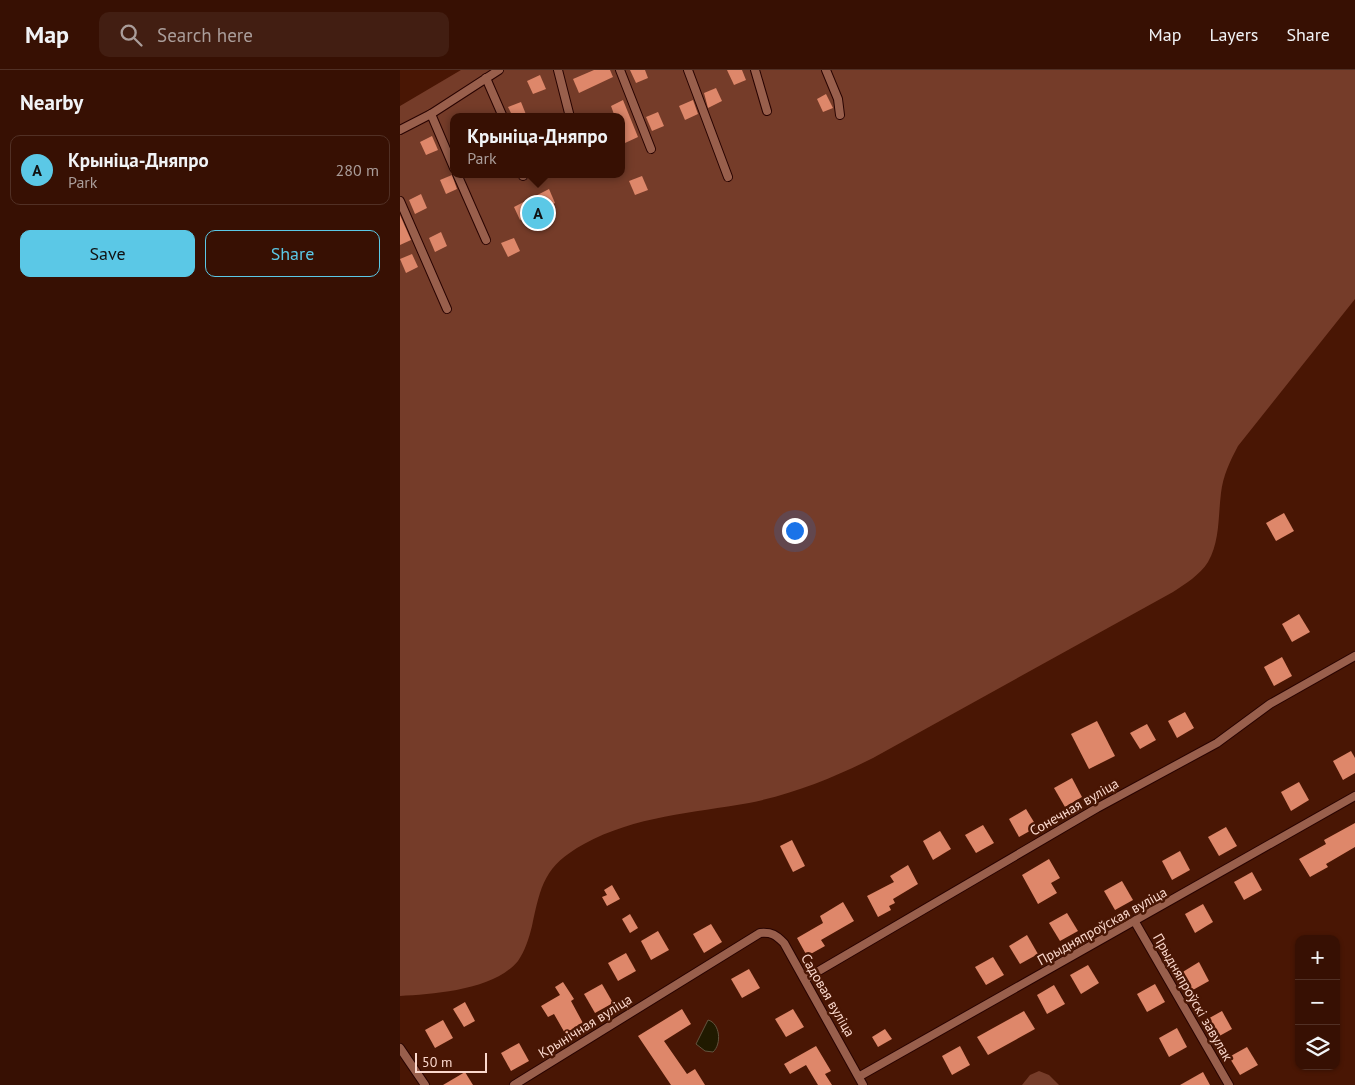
<!DOCTYPE html>
<html lang="en">
<head>
<meta charset="utf-8">
<style>
	:root { --surface:#371003; --page:#421e12; --text:#f1f3f6; --muted:#aa9d9a; --line:#513025; --accent:#5bc8e6 }
	body { margin:0; font-family:"PT Sans",sans-serif; background:var(--page); color:var(--text) }
	.controls { position:absolute; right:15px; bottom:15px; display:grid; overflow:hidden; border-radius:10px; box-shadow:0 1px 4px #0004 }
	.controls button { width:45px; height:45px; display:grid; place-items:center; padding:0; border:0; border-bottom:1px solid var(--line); background:var(--surface); color:var(--text); font:25px sans-serif }
	.scale { position:absolute; left:15px; bottom:12px; width:72px; box-sizing:border-box; padding-left:5px; border:2px solid #fbd8cd; border-top:0; font-size:14px; line-height:18px; white-space:nowrap; color:#fbd8cd; -webkit-text-stroke:4px #491604; paint-order:stroke }
	.you { position:absolute; left:394px; top:460px; width:18px; height:18px; margin:-12px; border:4px solid #fff; border-radius:50%; background:#1a73e8; box-shadow:0 0 0 8px #1a73e833 }
	.badge { display:grid; place-items:center; width:32px; height:32px; border-radius:50%; background:var(--accent); color:#111; font-size:16px; font-weight:700 }
	.pin { position:absolute; translate:-50% -50%; border:2px solid #fff; box-shadow:0 1px 5px #0006 }
	.popup { position:absolute; left:50px; top:43px; width:175px; height:65px; box-sizing:border-box; display:grid; place-content:center; border-radius:10px; background:var(--surface); filter:drop-shadow(0 1px 4px #0005); font-size:16px; white-space:nowrap; color:var(--muted) }
	.popup b { font-size:19px; color:var(--text) }
	.popup::after { content:''; position:absolute; left:50%; top:100%; margin-left:-10px; border:10px solid transparent; border-top-color:var(--surface) }
	.list { margin:0; padding:0; list-style:none }
	h2 { display:flex; justify-content:space-between; align-items:center; height:65px; margin:0; padding:0 20px; font-size:21px }
	h2 small { font-size:16px; font-weight:400; color:var(--muted) }
	.list li { display:grid; grid-template-columns:32px 1fr auto; gap:15px; align-items:center; box-sizing:border-box; height:70px; margin:0 10px 10px; padding:0 10px; border:1px solid var(--line); border-radius:10px }
	.list b { display:block; font-size:19px; white-space:nowrap }
	.list p { margin:0; font-size:16px; white-space:nowrap; color:var(--muted) }
	.list em { font-size:16px; font-style:normal; color:var(--muted) }
	.actions { display:flex; gap:10px; padding:15px 20px }
	.actions a { flex:1; padding:11px 0; border:1px solid var(--accent); border-radius:10px; text-align:center; font-size:18px; color:var(--accent) }
	.actions .main { background:var(--accent); color:#111 }
	.icon { flex:none; width:28px; height:28px; fill:none; stroke:currentColor; stroke-width:2; stroke-linecap:round; stroke-linejoin:round }
	.map { position:relative; flex:none; width:955px; height:1015px; overflow:hidden }
	header { display:flex; align-items:center; gap:30px; box-sizing:border-box; height:70px; padding:0 25px; background:var(--surface); border-bottom:1px solid var(--line) }
	header strong { font-size:24px }
	nav { display:flex; gap:28px; margin-inline-start:auto; font-size:18px }
	.search { width:350px; height:45px; background:var(--page); display:flex; align-items:center; gap:12px; box-sizing:border-box; padding:0 18px; border-radius:10px; color:var(--muted); font-size:19px }
	main { display:flex }
	aside { flex:1; background:var(--surface) }
	.map>svg:first-child { display:block }
	.green { fill:#753c29; fill-rule:evenodd }
	.water { fill:#201a00; stroke:#62533e }
	.building { fill:#de876a }
	.lines { fill:none; stroke-linecap:round; stroke-linejoin:round }
	.street-casing { stroke:#280300; stroke-width:10 }
	.street { stroke:#995f4c; stroke-width:8 }
	.labels { text-anchor:middle; dominant-baseline:central; stroke-width:5; stroke-linejoin:round; paint-order:stroke }
	.street-label { font-size:14px; fill:#fbd8cd; stroke:#491604 }
</style>
</head>
<body>
<header>
<strong>Map</strong>
<div class="search"><svg class="icon" aria-label="search" viewBox="0 0 24 24"><circle cx="10" cy="10" r="6"/><path d="M15 15l6 6"/></svg>Search here</div>
<nav><a>Map</a><a>Layers</a><a>Share</a></nav>
</header>
<main>
<aside>
<h2>Nearby<small></small></h2>
<ul class="list">
<li><span class="badge">A</span><div><b>Крыніца-Дняпро</b><p>Park</p></div><em>280 m</em></li>
</ul>
<div class="actions"><a class="main">Save</a><a>Share</a></div>
</aside>
<div class="map">
<svg width="955" height="1015" viewBox="0 0 955 1015">
	<rect width="100%" height="100%" fill="#491604"/>
	<g class="green">
		<path d="M61,0H955V229L838,376C830,391 823,406 821,423C818,447 820,471 808,492C800,505 785,514 773,522L473,688C433,708 393,724 349,733C293,743 235,746 184,774C144,796 141,815 132,856C129,868 125,881 118,891C94,920 35,924 0,926V36ZM54,47H222V104H54Z"/>
		<path d="M639,1001L649,1005L659,1015H622L630,1005Z"/>
	</g>
	<path class="water" d="M308,950C320,953 322,974 313,982L305,981L296,974Z"/>
	<g class="building">
		<path d="M194,0H210L213,7L179,23L173,9Z"/>
		<path d="M230,0H245L248,8L236,13Z"/>
		<path d="M327,0H342L346,10L334,15Z"/>
		<path d="M140,5L146,19L133,24L127,11Z"/>
		<path d="M316,18L322,31L308,38L304,23Z"/>
		<path d="M426,24L433,38L423,42L417,29Z"/>
		<path d="M223,30L238,67L225,73L222,65V47H215L211,36Z"/>
		<path d="M293,30L298,44L285,50L279,36Z"/>
		<path d="M121,32L127,47H113L108,37Z"/>
		<path d="M258,42L264,56L252,61L246,47Z"/>
		<path d="M32,66L38,80L26,85L20,72Z"/>
		<path d="M52,105L57,119L46,124L40,110Z"/>
		<path d="M242,106L248,120L235,125L229,111Z"/>
		<path d="M149,119L155,133L120,150L114,137Z"/>
		<path d="M21,124L27,138L15,144L9,130Z"/>
		<path d="M0,145L11,170L0,175Z"/>
		<path d="M41,162L47,176L35,182L29,168Z"/>
		<path d="M114,168L120,181L108,187L101,173Z"/>
		<path d="M12,184L18,197L6,203L0,189Z"/>
		<path d="M884,443L894,461L876,471L866,453Z"/>
		<path d="M899,544L910,562L892,572L882,554Z"/>
		<path d="M882,587L892,606L874,616L864,597Z"/>
		<path d="M785,642L794,658L777,668L768,651Z"/>
		<path d="M697,651L715,686L689,699L671,664Z"/>
		<path d="M747,654L756,670L740,679L730,663Z"/>
		<path d="M951,681L955,688V703L943,710L933,691Z"/>
		<path d="M672,708L682,727L665,737L654,718Z"/>
		<path d="M899,712L909,730L891,741L881,722Z"/>
		<path d="M626,739L637,757L619,767L609,749Z"/>
		<path d="M955,753V777L926,794L928,797L910,807L899,789L926,774L924,770Z"/>
		<path d="M583,755L594,773L576,783L565,765Z"/>
		<path d="M826,757L837,776L819,786L808,767Z"/>
		<path d="M540,761L551,779L533,790L523,771Z"/>
		<path d="M392,770L405,796L393,802L380,776Z"/>
		<path d="M780,781L790,800L772,810L762,791Z"/>
		<path d="M649,789L660,808L651,813L657,823L638,834L622,805Z"/>
		<path d="M508,795L518,814L493,829L495,833L489,836L491,840L478,847L467,826L494,812L490,806Z"/>
		<path d="M852,802L862,820L844,830L834,812Z"/>
		<path d="M722,811L733,830L715,840L704,821Z"/>
		<path d="M212,815L220,829L207,836L202,827L207,825L204,820Z"/>
		<path d="M443,832L454,851L421,870L425,876L407,886L397,868L423,853L420,846Z"/>
		<path d="M803,834L813,852L795,863L785,844Z"/>
		<path d="M667,843L678,861L660,871L649,853Z"/>
		<path d="M230,844L238,858L230,863L222,849Z"/>
		<path d="M311,854L322,872L304,883L293,864Z"/>
		<path d="M258,861L269,880L251,890L241,871Z"/>
		<path d="M627,865L638,884L620,894L609,876Z"/>
		<path d="M226,883L236,901L218,911L208,893Z"/>
		<path d="M593,887L604,905L586,915L575,897Z"/>
		<path d="M799,892L809,911L791,921L781,903Z"/>
		<path d="M688,895L699,913L681,924L670,905Z"/>
		<path d="M349,899L360,918L342,928L331,909Z"/>
		<path d="M163,912L174,929L171,931L184,955L166,965L154,944L148,947L141,936L160,925L155,917Z"/>
		<path d="M202,914L213,933L195,943L184,924Z"/>
		<path d="M755,914L765,932L747,942L737,924Z"/>
		<path d="M654,915L665,934L647,944L637,925Z"/>
		<path d="M65,932L75,951L64,957L53,939Z"/>
		<path d="M282,939L291,954L264,971L287,1004L295,999L305,1015H271L238,966Z"/>
		<path d="M393,939L404,957L386,967L375,949Z"/>
		<path d="M624,941L635,959L588,985L577,967Z"/>
		<path d="M822,941L832,959L814,969L804,951Z"/>
		<path d="M43,950L53,968L35,978L25,960Z"/>
		<path d="M777,958L787,977L769,987L759,968Z"/>
		<path d="M485,959L492,969L478,977L472,967Z"/>
		<path d="M119,973L129,991L111,1001L101,983Z"/>
		<path d="M416,976L431,1001L425,1004L432,1015H418L406,995L390,1004L384,994Z"/>
		<path d="M560,976L570,995L552,1005L542,986Z"/>
		<path d="M847,977L858,995L840,1005L829,987Z"/>
		<path d="M65,1002L73,1015H43Z"/>
		<path d="M803,1002L810,1015H780Z"/>
	</g>
	<g class="lines">
		<defs>
			<g id="street">
				<path d="M158,0L170,47"/>
				<path d="M220,0L251,79"/>
				<path d="M288,0L328,107"/>
				<path d="M355,0L367,41"/>
				<path d="M426,0L438,29L440,45"/>
				<path d="M86,8L103,47"/>
				<path d="M31,44L54,98"/>
				<path d="M0,60L31,44L99,0"/>
				<path d="M57,104L86,170"/>
				<path d="M123,104V106"/>
				<path d="M0,131L47,239"/>
				<path d="M735,852L829,1015"/>
				<path d="M405,909L697,738L817,673L870,634L955,586"/>
				<path d="M0,978L25,1015"/>
				<path d="M460,1006L955,726"/>
				<path d="M114,1015L360,863C372,862 376,865 384,873L463,1015"/>
			</g>
		</defs>
		<use href="#street" class="street-casing"/>
		<use href="#street" class="street"/>
	</g>
	<g class="labels">
		<g class="street-label">
			<text transform="translate(674 737) rotate(-30)">Сонечная вуліца</text>
			<text transform="translate(702 856) rotate(-29)">Прыдняпроўская вуліца</text>
			<text transform="translate(428 925) rotate(60)">Садовая вуліца</text>
			<text transform="translate(793 927) rotate(60)">Прыдняпроўскі завулак</text>
			<text transform="translate(185 956) rotate(-32)">Крынічная вуліца</text>
		</g>
	</g>
</svg>
<div class="controls">
<button>+</button>
<button>−</button>
<button><svg class="icon" aria-label="layers" viewBox="0 0 24 24"><path d="M12 4l9 5-9 5-9-5zM3 14l9 5 9-5"/></svg></button>
</div>
<div class="scale">50 m</div>
<div class="you"></div>
<div class="pin badge" style="left:138px;top:143px">A</div>
<div class="popup"><b>Крыніца-Дняпро</b>Park</div>
</div>
</main>
</body>
</html>
